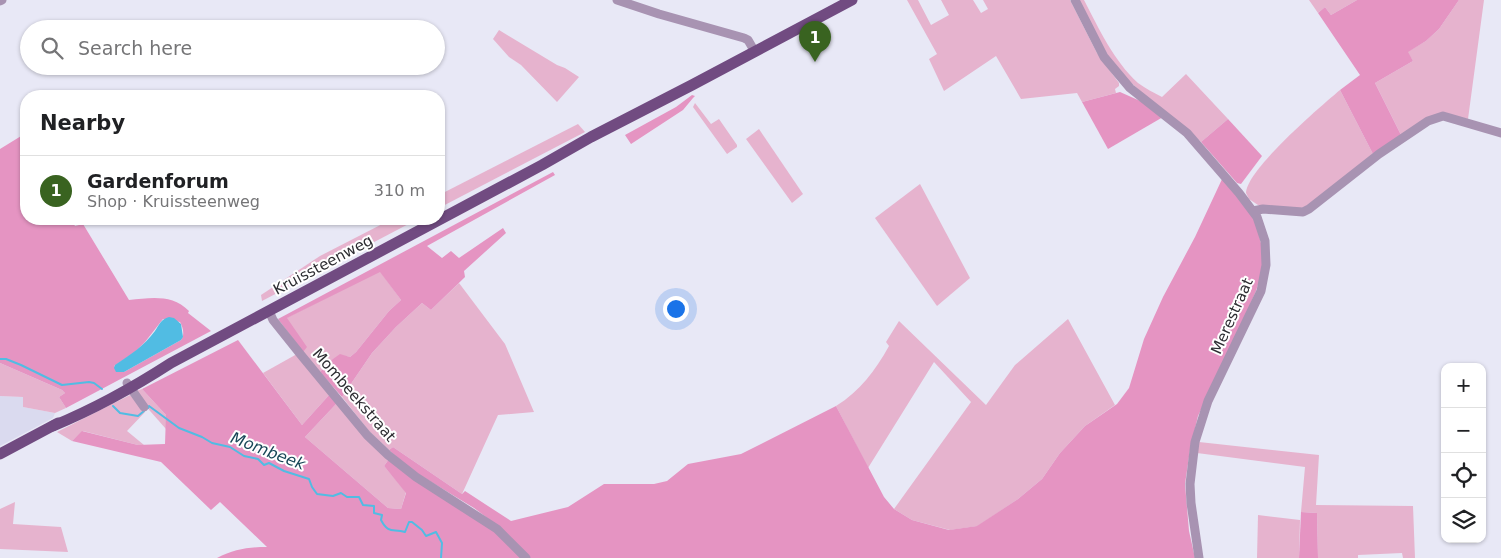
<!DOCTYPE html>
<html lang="en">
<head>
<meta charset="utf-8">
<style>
	:root { --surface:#fff; --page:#f2f2f2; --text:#202124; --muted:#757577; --line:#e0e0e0; --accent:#396320 }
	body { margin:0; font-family:"DejaVu Sans",sans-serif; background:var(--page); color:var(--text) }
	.controls { position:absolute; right:15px; bottom:15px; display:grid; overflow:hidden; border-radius:10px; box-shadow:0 1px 4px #0004 }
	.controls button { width:45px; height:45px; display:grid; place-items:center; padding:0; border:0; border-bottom:1px solid var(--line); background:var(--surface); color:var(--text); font:25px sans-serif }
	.you { position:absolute; left:675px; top:308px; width:18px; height:18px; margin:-12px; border:4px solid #fff; border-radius:50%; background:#1a73e8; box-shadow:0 0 0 8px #1a73e833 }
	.badge { display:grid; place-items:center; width:32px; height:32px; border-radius:50%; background:var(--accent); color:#fff; font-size:16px; font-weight:700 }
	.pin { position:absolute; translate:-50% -41px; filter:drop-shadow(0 1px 2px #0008) }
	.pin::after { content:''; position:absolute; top:26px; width:18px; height:15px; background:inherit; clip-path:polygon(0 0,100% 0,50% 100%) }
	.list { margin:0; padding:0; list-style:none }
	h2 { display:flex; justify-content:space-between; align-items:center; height:65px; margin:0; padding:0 20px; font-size:21px }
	h2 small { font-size:16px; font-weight:400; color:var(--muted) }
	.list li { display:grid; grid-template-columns:32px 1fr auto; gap:15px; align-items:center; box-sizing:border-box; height:70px; padding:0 20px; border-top:1px solid var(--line) }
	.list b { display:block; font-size:19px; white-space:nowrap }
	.list p { margin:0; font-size:16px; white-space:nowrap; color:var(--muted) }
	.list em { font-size:16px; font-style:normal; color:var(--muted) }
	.icon { flex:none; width:28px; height:28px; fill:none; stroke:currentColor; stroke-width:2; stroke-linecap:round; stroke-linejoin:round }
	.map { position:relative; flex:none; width:1501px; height:558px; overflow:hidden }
	.search { position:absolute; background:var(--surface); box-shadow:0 1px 4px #0004; left:20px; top:20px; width:425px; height:55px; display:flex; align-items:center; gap:12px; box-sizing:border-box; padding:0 18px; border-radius:28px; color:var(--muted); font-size:19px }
	.panel { position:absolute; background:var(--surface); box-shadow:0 1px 4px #0004; left:20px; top:90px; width:425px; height:135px; border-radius:20px }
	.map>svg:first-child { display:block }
	.built { fill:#dadaef }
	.green { fill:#e6b3ce }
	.forest { fill:#e594c2; fill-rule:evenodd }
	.water { fill:#51bce3 }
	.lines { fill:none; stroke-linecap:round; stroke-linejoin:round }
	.stream { stroke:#51bce3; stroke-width:2 }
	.minor { stroke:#a893b2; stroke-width:9 }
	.major { stroke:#714b81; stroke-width:11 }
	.labels { text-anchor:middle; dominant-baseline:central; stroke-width:4; stroke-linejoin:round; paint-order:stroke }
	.street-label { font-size:15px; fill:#2d2d32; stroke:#fff }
	.water-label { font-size:16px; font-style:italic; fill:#184657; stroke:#fff }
</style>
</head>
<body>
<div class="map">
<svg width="1501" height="558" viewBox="0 0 1501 558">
	<rect width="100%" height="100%" fill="#e8e8f6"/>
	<path class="built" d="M0,396L24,397L23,407L55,413L53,418L0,446Z"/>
	<g class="green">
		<path d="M907,0H918L931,25L949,15L941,0H973L981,13L988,9L983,0H1070L1097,53L1119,83V86L1115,89L1116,93L1082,102L1077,93L1021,99L996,56L944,91L929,59L937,54Z"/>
		<path d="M1078,0H1084C1099,29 1114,61 1138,83C1145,88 1154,93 1162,97L1186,74L1228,119L1201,142C1170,113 1125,85 1102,49C1093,34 1086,16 1078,0Z"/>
		<path d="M1309,0H1357L1331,15L1325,7L1318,13Z"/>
		<path d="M1459,0H1484L1468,119L1447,114L1401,135L1375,83L1413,61L1407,52L1426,41L1439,29Z"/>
		<path d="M499,30L557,65L565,68L579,77L557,102L521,65L509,57L493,39Z"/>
		<path d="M1340,90L1373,154L1308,207L1293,209L1258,205L1249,199L1246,193C1246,170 1321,106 1340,90Z"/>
		<path d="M695,103L711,124L719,119L737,145V147L727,154L693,107Z"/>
		<path d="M578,124L585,132L439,208V195Z"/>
		<path d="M759,129L803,194L792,203L746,139Z"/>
		<path d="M920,184L970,278L937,306L875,218Z"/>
		<path d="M392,219H418L262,301L261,295L320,256Z"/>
		<path d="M380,271L401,300L389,311L356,352L350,357L340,355L330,361L320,372L303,352L286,318Z"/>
		<path d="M459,283L505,344L534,412L498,415L462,494L393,447L389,450L369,431L342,397L372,353L396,327L422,303L431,310Z"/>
		<path d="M1068,319L1115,405L1085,426L1060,453L1042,479L1018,499L978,526L950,530L912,520L894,509L971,402L934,362L868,468L836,406C860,391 875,371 889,346L886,342L899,321L986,405L1015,365Z"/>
		<path d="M297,354L330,394L302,425L263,373Z"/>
		<path d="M0,363L62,390L65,393L59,397L66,408L55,413L23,407V397L0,396Z"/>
		<path d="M142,389L166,415V429L143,403L136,391Z"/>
		<path d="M130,395L145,412L127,431L144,445H138L83,431L72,441L57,432Z"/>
		<path d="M337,403L389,459L384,466L406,492L401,509L388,508L305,437Z"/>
		<path d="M1199,442L1319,455L1316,505L1413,506L1415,558H1403L1402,553L1358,555V558H1318L1317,513L1301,512L1305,467L1197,453Z"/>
		<path d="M15,502L13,524L61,527L68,552L0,549V509Z"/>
		<path d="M1258,515L1300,520L1299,558H1257Z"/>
	</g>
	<g class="forest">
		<path d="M1357,0H1459L1439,29L1426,41L1408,52L1413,61L1375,83L1401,135L1373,154L1340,90L1360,75L1318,13L1325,7L1331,15Z"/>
		<path d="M1120,92L1147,104L1163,117L1108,149L1082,102Z"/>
		<path d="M692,95L695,96L693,98L683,110L631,144L625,135L676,107Z"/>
		<path d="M1228,119L1262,156L1241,184L1237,183L1201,142Z"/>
		<path d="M26,133V219H71L75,226L83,224L129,300C151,298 172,294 189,311L188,313L211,331L66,408L59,397L65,393L62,390L0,363V149ZM163,319L180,322C183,327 185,335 181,340L124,372L114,366L135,352L145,342Z"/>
		<path d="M553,172L555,175L427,246L442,258L451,251L459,258L503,228L506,233L464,271L465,277L431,310L422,303L396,327L372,353L342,397L320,372L330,361L340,354L350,357L356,352L389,311L401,300L380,272L287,318L307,347L303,352L278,319Z"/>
		<path d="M1223,177L1255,219L1264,255L1261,275L1256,291L1238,332L1198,416L1190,450L1185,484L1189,531L1195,558H528L502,529L474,508L410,469L389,450L393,447L462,494L465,491L511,521L568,507L604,484H654L667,481L688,464L741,454L836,406L884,497L894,509L912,520L949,530L977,526L1018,499L1042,479L1060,453L1085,426L1117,404L1129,388L1144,339L1163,297L1195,237Z"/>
		<path d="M238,340L302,425L330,394L337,403L305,437L388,508L401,509L406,493L384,466L389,459L495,531L521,558H217C234,549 249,547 267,547L220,502L211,510L161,462L72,441L82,431L138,445L165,444L166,415L142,389Z"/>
		<path d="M1301,512L1317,513L1318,558H1299Z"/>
	</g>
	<path class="water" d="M169,317L174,318L181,324L183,337L181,340L124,372H116L114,368L115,365C130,355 144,346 155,331C159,325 161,319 169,317Z"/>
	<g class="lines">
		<g class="stream">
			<path d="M0,359H6L21,365L62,385L89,382L94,383L102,389"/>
			<path d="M113,406L120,413L138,416L144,411"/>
			<path d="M148,408L149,406L179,428L202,437L212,443L230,447L244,456L258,459L264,465L269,463L284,471L309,479L312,487L317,494L333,496L341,493L347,497H359L363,505L374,506V513L382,515L381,520C389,535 393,528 405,532L409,522H412L422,530L426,536L436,532L442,543L441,558"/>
		</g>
		<g class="minor">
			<path d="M617,0L659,14L744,38L748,40L755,52"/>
			<path d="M1075,0L1104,57L1130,88L1187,133L1239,193L1257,217L1265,241L1266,265L1261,291L1208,401L1195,442L1190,484L1191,503L1199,558"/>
			<path d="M0,1L2,0"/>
			<path d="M1253,211L1263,209L1303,212L1309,209L1379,154L1428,121L1443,116L1501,133"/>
			<path d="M269,311L273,320L301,355L367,435L388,455L416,477L497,529L526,558"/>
			<path d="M127,383L144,407"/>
		</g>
		<g class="major">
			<path d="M53,426C94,409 134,387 171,363L542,165L591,137L692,85L852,0"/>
			<path d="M0,454L58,423"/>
		</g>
	</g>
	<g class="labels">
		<g class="street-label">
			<text transform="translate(323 265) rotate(-28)">Kruissteenweg</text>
			<text transform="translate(1232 316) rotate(-66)">Merestraat</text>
			<text transform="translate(354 395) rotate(49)">Mombeekstraat</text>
		</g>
		<g class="water-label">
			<text transform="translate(268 451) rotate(21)">Mombeek</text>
		</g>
	</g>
</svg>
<div class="controls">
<button>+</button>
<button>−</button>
<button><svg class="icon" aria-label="locate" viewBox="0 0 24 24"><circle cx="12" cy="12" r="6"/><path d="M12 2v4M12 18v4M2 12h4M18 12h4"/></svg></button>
<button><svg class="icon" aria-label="layers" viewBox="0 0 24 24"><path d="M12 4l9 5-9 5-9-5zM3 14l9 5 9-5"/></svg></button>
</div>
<div class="you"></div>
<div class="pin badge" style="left:815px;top:62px">1</div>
<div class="search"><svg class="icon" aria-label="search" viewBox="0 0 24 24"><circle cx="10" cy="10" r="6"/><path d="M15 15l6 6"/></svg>Search here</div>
<section class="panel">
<h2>Nearby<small></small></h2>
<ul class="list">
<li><span class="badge">1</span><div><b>Gardenforum</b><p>Shop · Kruissteenweg</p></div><em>310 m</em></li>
</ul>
</section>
</div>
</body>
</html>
